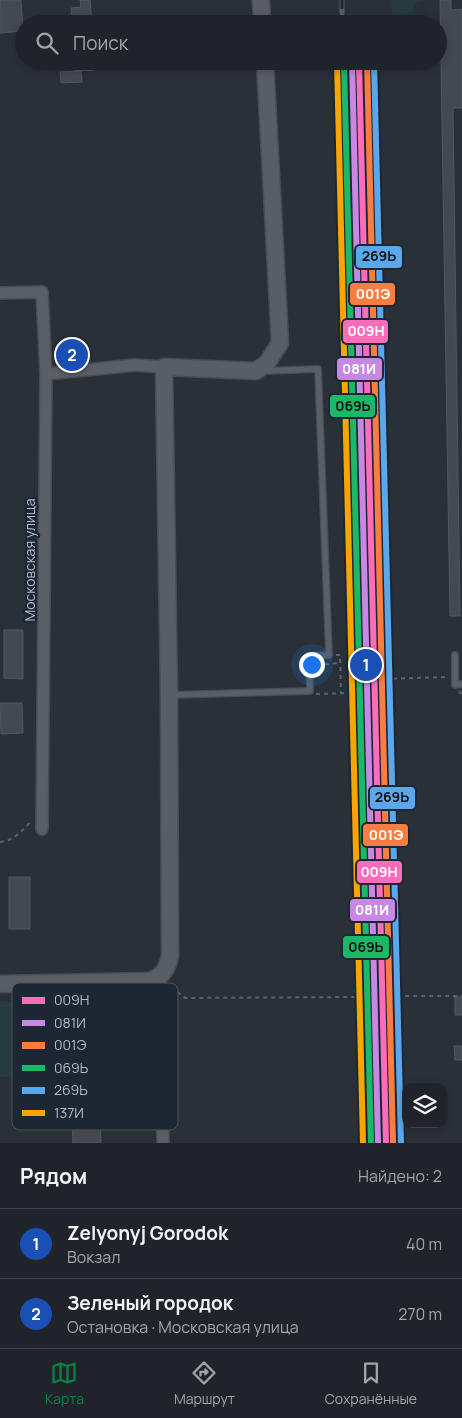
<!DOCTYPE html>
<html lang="ru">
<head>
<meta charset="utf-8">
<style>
	:root { --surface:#20242a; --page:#2d3036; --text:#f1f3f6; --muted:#a2a4a8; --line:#3d4147; --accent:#0b8043 }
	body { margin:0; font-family:Manrope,sans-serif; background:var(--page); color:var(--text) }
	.controls { position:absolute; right:15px; bottom:15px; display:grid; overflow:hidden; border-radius:10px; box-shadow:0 2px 8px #0003 }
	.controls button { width:45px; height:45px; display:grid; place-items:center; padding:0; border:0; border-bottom:1px solid var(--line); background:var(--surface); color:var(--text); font:25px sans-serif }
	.you { position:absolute; left:311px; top:664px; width:18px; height:18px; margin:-12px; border:4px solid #fff; border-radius:50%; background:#1a73e8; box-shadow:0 0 0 8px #1a73e833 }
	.badge { display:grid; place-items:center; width:32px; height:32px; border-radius:50%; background:var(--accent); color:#fff; font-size:16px; font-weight:700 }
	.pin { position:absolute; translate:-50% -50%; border:2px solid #fff; box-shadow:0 1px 5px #0006 }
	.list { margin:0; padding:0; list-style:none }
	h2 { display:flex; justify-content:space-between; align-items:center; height:65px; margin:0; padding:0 20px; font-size:21px }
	h2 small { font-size:16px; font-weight:400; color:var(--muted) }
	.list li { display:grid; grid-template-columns:32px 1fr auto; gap:15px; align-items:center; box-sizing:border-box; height:70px; padding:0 20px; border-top:1px solid var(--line) }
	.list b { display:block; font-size:19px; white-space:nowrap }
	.list p { margin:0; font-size:16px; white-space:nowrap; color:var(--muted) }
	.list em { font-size:16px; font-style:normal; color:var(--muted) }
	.icon { flex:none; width:28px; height:28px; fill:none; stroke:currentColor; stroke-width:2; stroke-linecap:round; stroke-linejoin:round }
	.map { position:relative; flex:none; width:462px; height:1143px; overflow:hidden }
	.search { position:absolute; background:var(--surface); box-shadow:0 2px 8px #0003; left:15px; right:15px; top:15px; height:55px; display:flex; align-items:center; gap:12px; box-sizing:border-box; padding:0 18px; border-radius:28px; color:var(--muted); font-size:19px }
	.sheet { height:205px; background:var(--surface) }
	nav { display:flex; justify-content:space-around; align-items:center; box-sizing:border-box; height:70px; border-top:1px solid var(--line); background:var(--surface); font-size:14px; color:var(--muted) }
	nav a { display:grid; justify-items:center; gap:2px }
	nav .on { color:var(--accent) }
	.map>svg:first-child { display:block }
	.green { fill:#273a3e }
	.building { fill:#444950; stroke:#52575f }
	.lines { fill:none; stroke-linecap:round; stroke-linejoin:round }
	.lane-casing { stroke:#484c53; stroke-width:8 }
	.street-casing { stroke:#484c53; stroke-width:14 }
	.secondary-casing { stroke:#484c53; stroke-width:19 }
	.path { stroke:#5d636a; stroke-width:2; stroke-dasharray:4 4; stroke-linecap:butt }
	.lane { stroke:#5a5e66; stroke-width:5.5 }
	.street { stroke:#5a5e66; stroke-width:11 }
	.secondary { stroke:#595d64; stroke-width:16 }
	.rail-casing { stroke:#595d64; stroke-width:5 }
	.rail { stroke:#1d2633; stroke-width:3; stroke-dasharray:9; stroke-linecap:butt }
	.path-bridge { stroke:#5d636a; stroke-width:2; stroke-dasharray:4 4; stroke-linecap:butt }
	.rail-1-casing { stroke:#1d2633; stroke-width:10 }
	.rail-2-casing { stroke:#1d2633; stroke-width:10 }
	.rail-3-casing { stroke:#1d2633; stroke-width:10 }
	.rail-4-casing { stroke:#1d2633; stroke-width:10 }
	.rail-5-casing { stroke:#1d2633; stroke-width:10 }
	.rail-6-casing { stroke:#1d2633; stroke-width:10 }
	.rail-1 { stroke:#fb6dba; stroke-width:6 }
	.rail-2 { stroke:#c787e3; stroke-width:6 }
	.rail-3 { stroke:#f77d43; stroke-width:6 }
	.rail-4 { stroke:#1ab867; stroke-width:6 }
	.rail-5 { stroke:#5aa8eb; stroke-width:6 }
	.rail-6 { stroke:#f7a600; stroke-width:6 }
	.labels { text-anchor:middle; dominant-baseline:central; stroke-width:4.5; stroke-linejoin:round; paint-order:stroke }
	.street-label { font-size:14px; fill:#b4bcc9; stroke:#1d2633 }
	.key { fill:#1d2633; stroke:#4a5360; stroke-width:1 }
	.key-label { font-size:14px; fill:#b4bcc9 }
	.line-badge { stroke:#1d2633; stroke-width:2 }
	.badge-label { font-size:14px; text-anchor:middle; font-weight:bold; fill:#fff }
	.pale-badge-label { font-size:14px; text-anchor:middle; font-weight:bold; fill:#111 }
</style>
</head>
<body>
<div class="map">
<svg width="462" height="1143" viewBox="0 0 462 1143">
	<rect width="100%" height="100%" fill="#2a3038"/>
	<g class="green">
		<path d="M391,0H427L414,3L413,24H393Z"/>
		<path d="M0,1001L138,1003V1078L0,1077Z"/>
	</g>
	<g class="building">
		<path d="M0,0H21L23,31L0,33Z"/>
		<path d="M80,0H90L92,24H72L71,8L81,7Z"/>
		<path d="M440,0H451V10L462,9V108H453L460,616H450Z"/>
		<path d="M74,61H94L95,70L75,71Z"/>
		<path d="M81,71L82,82L61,83L60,72Z"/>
		<path d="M4,630H23V679L4,678Z"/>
		<path d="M0,703H22L23,733L1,734Z"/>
		<rect x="9" y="877" width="21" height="52"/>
		<rect x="455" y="997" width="7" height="18"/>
		<path d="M454,1046H462V1060H455Z"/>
		<path d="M100,1114L101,1143H73L72,1115Z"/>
	</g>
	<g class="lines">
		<defs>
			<g id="lane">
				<path d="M455,655V685L462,684"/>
				<path d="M171,695L310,691L309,656L329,655L318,369L263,371"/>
			</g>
			<g id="street">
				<path d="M0,293L42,292L46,374L42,829"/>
				<path d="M46,374L135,365L164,367"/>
				<path d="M160,978L163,1143"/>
			</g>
			<g id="secondary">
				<path d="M261,0L262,24"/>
				<path d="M0,984L149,981C162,977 167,970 170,956L169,695L164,367L256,371L267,363L280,343L265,61"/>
			</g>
		</defs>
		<use href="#lane" class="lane-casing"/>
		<use href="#street" class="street-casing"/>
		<use href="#secondary" class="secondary-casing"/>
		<g class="path">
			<path d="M336,655H340L341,693"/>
			<path d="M317,665L340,663"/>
			<path d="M386,688H382V679L447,677"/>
			<path d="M459,691L462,695"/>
			<path d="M316,694L352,693L351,656"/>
			<path d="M0,842C14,841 23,830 32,820"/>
			<path d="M171,987L185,998L355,997V984H361V996H393V984L398,983V996H462"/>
		</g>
		<use href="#lane" class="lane"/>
		<use href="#street" class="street"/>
		<use href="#secondary" class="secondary"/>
		<defs>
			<g id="rail">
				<path d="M342,0V24"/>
				<path d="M343,61L369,1143"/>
			</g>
		</defs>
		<use href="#rail" class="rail-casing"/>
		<use href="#rail" class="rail"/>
		<path class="path-bridge" d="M351,656L385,655L386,688"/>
		<defs>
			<path id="rail-1" d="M359,61L386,1143"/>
			<path id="rail-2" d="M352,61L378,1143"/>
			<path id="rail-3" d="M367,61L393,1143"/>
			<path id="rail-4" d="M344,61L371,1143"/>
			<path id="rail-5" d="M374,61L401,1143"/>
			<path id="rail-6" d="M337,62L363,1143"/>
		</defs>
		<use href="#rail-1" class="rail-1-casing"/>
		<use href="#rail-2" class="rail-2-casing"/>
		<use href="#rail-3" class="rail-3-casing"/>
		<use href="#rail-4" class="rail-4-casing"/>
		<use href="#rail-5" class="rail-5-casing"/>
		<use href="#rail-6" class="rail-6-casing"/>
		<use href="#rail-1" class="rail-1"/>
		<use href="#rail-2" class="rail-2"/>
		<use href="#rail-3" class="rail-3"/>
		<use href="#rail-4" class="rail-4"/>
		<use href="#rail-5" class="rail-5"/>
		<use href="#rail-6" class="rail-6"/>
	</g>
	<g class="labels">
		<g class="street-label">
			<text transform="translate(29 560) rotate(-90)">Московская улица</text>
		</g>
	</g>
	<rect x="12" y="983" width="166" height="147" rx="8" class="key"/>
	<rect x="22" y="997" width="23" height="7" fill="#fb6dba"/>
	<rect x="22" y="1020" width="23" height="6" fill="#c787e3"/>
	<rect x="22" y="1042" width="23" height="7" fill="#f77d43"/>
	<rect x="22" y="1065" width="23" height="6" fill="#1ab867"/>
	<rect x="22" y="1087" width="23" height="7" fill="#5aa8eb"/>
	<rect x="22" y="1110" width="23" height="6" fill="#f7a600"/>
	<g class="key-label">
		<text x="54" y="1005">009Н</text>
		<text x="54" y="1028">081И</text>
		<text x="54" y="1050">001Э</text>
		<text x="54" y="1073">069Ь</text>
		<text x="54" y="1095">269Ь</text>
		<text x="54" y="1118">137И</text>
	</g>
	<g class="line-badge">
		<rect x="355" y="245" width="48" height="24" rx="5" fill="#5aa8eb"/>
		<rect x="349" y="282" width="47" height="24" rx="5" fill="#f77d43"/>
		<rect x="342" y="319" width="47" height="25" rx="5" fill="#fb6dba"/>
		<rect x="336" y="357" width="47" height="24" rx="5" fill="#c787e3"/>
		<rect x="329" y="394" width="47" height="24" rx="5" fill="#1ab867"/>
		<rect x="369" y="786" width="47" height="24" rx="5" fill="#5aa8eb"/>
		<rect x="362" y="823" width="47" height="24" rx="5" fill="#f77d43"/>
		<rect x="356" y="860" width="47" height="24" rx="5" fill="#fb6dba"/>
		<rect x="349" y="898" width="47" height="24" rx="5" fill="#c787e3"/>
		<rect x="342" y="935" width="48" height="24" rx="5" fill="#1ab867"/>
	</g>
	<g class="badge-label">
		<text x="373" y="299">001Э</text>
		<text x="366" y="336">009Н</text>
		<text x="359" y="374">081И</text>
		<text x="386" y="840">001Э</text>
		<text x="379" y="877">009Н</text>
		<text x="372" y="915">081И</text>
	</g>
	<g class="pale-badge-label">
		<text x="379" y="261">269Ь</text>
		<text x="353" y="411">069Ь</text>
		<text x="392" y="802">269Ь</text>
		<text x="366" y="952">069Ь</text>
	</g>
</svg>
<div class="controls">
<button><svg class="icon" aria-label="layers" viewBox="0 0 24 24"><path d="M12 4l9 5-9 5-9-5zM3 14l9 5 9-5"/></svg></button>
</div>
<div class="you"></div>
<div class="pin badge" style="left:366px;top:665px;background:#1a4fb4">1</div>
<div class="pin badge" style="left:72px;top:355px;background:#1a4fb4">2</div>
<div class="search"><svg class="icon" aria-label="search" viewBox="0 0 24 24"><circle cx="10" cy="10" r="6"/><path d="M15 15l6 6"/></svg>Поиск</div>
</div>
<section class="sheet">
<h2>Рядом<small>Найдено: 2</small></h2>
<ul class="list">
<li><span class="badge" style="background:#1a4fb4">1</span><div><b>Zelyonyj Gorodok</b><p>Вокзал</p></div><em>40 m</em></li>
<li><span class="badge" style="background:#1a4fb4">2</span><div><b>Зеленый городок</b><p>Остановка · Московская улица</p></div><em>270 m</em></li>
</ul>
</section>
<nav>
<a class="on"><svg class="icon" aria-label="map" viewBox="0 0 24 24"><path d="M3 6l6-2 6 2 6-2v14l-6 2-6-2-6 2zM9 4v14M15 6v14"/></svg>Карта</a>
<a><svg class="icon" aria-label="directions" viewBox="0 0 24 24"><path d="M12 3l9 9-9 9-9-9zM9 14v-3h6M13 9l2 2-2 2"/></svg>Маршрут</a>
<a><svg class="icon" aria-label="saved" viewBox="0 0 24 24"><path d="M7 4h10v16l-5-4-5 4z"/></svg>Сохранённые</a>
</nav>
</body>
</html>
